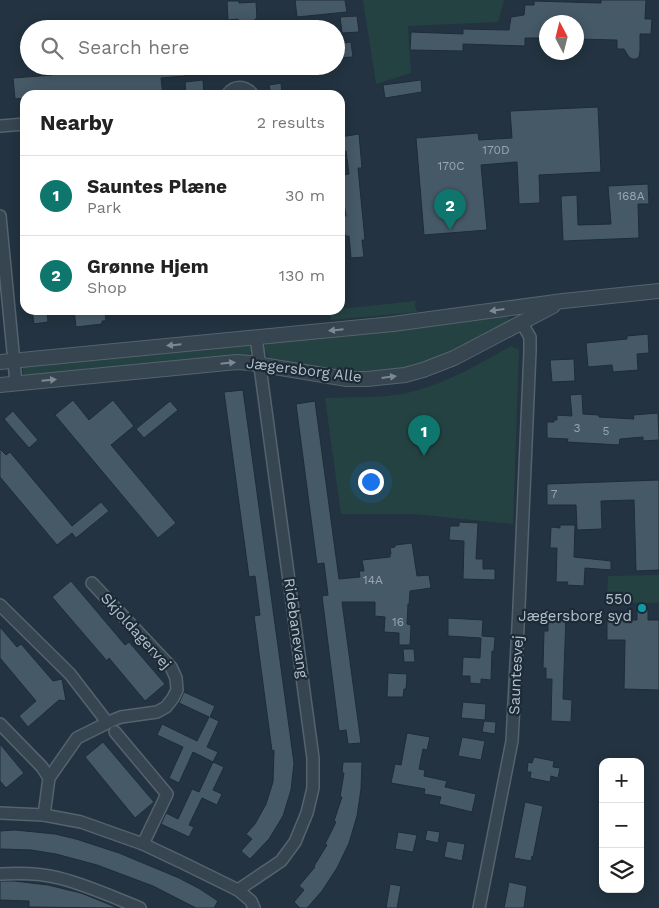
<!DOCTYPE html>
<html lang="en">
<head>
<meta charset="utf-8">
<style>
	:root { --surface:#fff; --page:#f6f6f6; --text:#222; --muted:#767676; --line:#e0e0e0; --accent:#0f766e }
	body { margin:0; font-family:"Work Sans",sans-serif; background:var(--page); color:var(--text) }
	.controls { position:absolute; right:15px; bottom:15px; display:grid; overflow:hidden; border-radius:10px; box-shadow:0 2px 12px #0003 }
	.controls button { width:45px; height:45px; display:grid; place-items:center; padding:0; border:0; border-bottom:1px solid var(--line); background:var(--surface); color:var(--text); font:25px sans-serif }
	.compass { position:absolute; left:539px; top:15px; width:45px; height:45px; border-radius:50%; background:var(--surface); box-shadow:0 2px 12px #0003; rotate:353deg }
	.you { position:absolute; left:370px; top:481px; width:18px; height:18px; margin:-12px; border:4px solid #fff; border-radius:50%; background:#1a73e8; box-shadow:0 0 0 8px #1a73e833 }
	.badge { display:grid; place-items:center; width:32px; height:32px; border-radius:50%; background:var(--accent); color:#fff; font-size:16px; font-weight:700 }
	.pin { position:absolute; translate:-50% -41px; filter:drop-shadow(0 1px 2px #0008) }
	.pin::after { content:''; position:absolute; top:26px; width:18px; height:15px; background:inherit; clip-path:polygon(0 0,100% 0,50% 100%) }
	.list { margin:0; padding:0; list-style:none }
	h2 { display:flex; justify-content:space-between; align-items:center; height:65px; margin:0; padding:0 20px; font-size:21px }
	h2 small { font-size:16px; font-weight:400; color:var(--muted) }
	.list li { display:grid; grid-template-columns:32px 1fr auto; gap:15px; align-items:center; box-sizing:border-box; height:80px; padding:0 20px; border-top:1px solid var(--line) }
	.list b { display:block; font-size:19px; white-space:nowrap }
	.list p { margin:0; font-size:16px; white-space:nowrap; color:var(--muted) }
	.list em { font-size:16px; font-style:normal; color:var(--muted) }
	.icon { flex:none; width:28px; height:28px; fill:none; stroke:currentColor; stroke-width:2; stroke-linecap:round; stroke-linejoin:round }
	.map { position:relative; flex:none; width:659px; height:908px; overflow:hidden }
	.search { position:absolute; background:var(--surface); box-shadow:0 2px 12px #0003; left:20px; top:20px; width:325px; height:55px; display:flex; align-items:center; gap:12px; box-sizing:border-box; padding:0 18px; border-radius:28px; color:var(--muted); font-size:19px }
	.panel { position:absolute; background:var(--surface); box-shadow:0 2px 12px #0003; left:20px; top:90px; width:325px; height:225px; border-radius:15px }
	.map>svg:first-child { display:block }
	.green { fill:#254242 }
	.building { fill:#465967; stroke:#1e2c38 }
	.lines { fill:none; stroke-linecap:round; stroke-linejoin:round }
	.minor-casing { stroke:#55636e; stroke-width:14 }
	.tertiary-casing { stroke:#55636e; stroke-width:16 }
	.minor { stroke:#374551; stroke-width:11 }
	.tertiary { stroke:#374551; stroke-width:14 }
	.oneway { fill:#7b8994 }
	.culture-dot { fill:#0f9aa8; stroke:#1c2a36; stroke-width:2 }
	.labels { text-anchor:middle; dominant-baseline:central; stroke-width:4.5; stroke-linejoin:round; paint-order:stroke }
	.number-label { font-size:12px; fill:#98a6b2 }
	.street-label { font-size:15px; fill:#b3c0cb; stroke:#1c2a36 }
	.poi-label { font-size:15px; fill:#b3c0cb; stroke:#1c2a36; text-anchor:end }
</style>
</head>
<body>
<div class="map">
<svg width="659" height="908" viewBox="0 0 659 908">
	<rect width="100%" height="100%" fill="#233341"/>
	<g class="green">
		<path d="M363,0H504L498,22L408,26L411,73L376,84Z"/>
		<path d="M416,301C414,305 415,308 418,312L331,320V315L329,310Z"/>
		<path d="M502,316H506L509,318V322L424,366L358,374L272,361C266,355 263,349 266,341Z"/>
		<path d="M249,344C252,348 251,354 247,357L26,377L23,373V366Z"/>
		<path d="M511,346L519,350L513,524L415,514H341L325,398C350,397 377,398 402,394C441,387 477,365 511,346Z"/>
		<path d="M659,575V603L607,602L608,576Z"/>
	</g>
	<g class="building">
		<path d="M295,0H345L347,12L297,17Z"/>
		<path d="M601,0H646L645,19H652L651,34H640V51L639,57L636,59H632L629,57L624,49H617V40L576,39V22H546V38H525V46L463,44V51L410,50L411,32L463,34V29L509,30L511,17L524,15L525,5H534V1L601,3Z"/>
		<path d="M227,1H239V3L256,2L257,19H255L256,29H238V19L228,20Z"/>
		<path d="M357,16L359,32L342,33L340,17Z"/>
		<path d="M351,42L353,57L336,58V44Z"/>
		<path d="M52,66H77L78,74L126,70V66H184L185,76L161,78L163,95H134V93H129L103,95H25V98L15,99L13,78L52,75Z"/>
		<path d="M203,80L204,94L186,95L185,82Z"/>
		<path d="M421,80L422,92L385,98L383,85Z"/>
		<path d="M281,83L282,95H271L269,85Z"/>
		<path d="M598,107L601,172L539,175L540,203L519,204L517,162L481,165L487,230L424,235L416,138L478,133L479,140L512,138L510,111Z"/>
		<path d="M359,134L362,168H358L365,240H362L364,257L351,258L349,236H345L343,216H346L343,197H340V175L349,174L346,151L340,152V137Z"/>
		<path d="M648,184L649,204H638L639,238L563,241L561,196L577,195L578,225L611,224L608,186Z"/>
		<path d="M32,310H47L48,322L34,324Z"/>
		<path d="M74,310H105L106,321H102V324L76,327Z"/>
		<path d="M648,334L649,353L637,354L638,370L613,372L612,365L588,367L586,343L627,339V336Z"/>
		<path d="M574,359L575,381L552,382L550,360Z"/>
		<path d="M243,390L294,763L291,790L283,816L269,839L250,859L241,851L252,839L246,834L255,824L266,804L273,782L274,750L272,751L254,616L260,615L255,576L249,577L224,392Z"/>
		<path d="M582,394L583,414L599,415V417L634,419L633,415L658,413L659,440L643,441V437L620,439L619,445L567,442L568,439L547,438V422H554V420H557V415L572,416L570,395Z"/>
		<path d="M73,400L89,420L113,400L134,426L111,445L176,523L158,538L55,415Z"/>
		<path d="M170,401L178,410L144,438L136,429Z"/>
		<path d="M315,401L339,579L360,577L359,571H364L362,560L390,557V554H391L390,548L395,547V545L412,543L417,576L429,575L431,588L410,591L409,605L408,604L407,624L411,625L410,645H399V633L384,632L385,617L375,616V602H342L361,743L348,744L346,730L339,731L322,596L328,595L324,563L317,564L296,404Z"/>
		<path d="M13,411L38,440L29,448L4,419Z"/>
		<path d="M0,449L6,455L10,452L72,526L101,502L109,511L76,538L72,533L57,545L0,477Z"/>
		<path d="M659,480V570L636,571L634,500L601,501L602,529L577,530L576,505H547V484Z"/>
		<path d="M459,522L478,523L476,559H483V569H495V580L463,579L464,541L449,540L450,526H459Z"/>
		<path d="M560,525H575L574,557L611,561V570L585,568L584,586L567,585L568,582H556L557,548H550L551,527L560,528Z"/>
		<path d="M71,581L125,645L129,642L165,684L145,701L109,658L107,661L52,597Z"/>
		<path d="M637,606H648V620H659V690L624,689L625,640H607V619L637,620Z"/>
		<path d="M548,616H566L563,699L572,700L571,722L551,721L552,679H546V668H543L544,631H548Z"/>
		<path d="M448,618L483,620L482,636L495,637L494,651H492L491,680L481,679V684L470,683V676H462L463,657L480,658L481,638L448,636Z"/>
		<path d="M0,627L17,647L21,644L53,681L62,679L66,701L59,700L28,727L19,716L36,701L0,658Z"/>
		<path d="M403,649H414L415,662H404Z"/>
		<path d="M388,673L407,674L406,689H404L403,697H387Z"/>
		<path d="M184,692L215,706L210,717L219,721L207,747L218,752L213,762L224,767L213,790L222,794L217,805L202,798L189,825L194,827L189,837L161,824L166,813L178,819L192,789L199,792L213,762L193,752L179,783L169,778L183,747L157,735L162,724L197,741L209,717L179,703Z"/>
		<path d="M463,702L486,704L485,720L461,718Z"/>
		<path d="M484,721L496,722L495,734L482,732Z"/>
		<path d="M407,733L430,737L427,750L423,749L419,769L425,770L424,776L447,781L445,787L476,794L472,812L439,804L441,797L424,794L425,789L391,783L395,764L401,765Z"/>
		<path d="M462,737L485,741L481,760L458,756Z"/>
		<path d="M103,742L154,802L135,818L85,757Z"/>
		<path d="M0,744L24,773L6,788L0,781Z"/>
		<path d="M534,757L554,761L553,767L560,768L558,778L551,776L550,782L530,778L531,772H527L528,762L532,763Z"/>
		<path d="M343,762H362L361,789L357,816L349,843L337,868L322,891L307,908H300L294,902L304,890L299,886L315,867L314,866L327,845L325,844L336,822L334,821L342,797H340L344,773H342Z"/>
		<path d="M525,802L543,806L533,857L532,856L531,861L514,858Z"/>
		<path d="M15,830L55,834L76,839L119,853L179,878L200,889L218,901L214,908H196L153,886L97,865L56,854L31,850L0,849V831Z"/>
		<path d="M427,830L440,832L438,843L425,840Z"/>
		<path d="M398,832L417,835L413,852L395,849Z"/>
		<path d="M447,841L465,844L462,861L444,857Z"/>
		<path d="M0,881H14L48,885L81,893L118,908L29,907V901L0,900Z"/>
		<path d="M509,882L527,886L524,908H504Z"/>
		<path d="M390,884L401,886L397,908H386Z"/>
	</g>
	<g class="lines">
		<defs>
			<g id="minor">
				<path d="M227,95C234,85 245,85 253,95"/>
				<path d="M0,126L25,124"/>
				<path d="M0,216L16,383"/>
				<path d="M0,605L70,674L107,722"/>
				<path d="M0,724L42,767L49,778L44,815"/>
				<path d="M115,732L167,794L143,844"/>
				<path d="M49,778L77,738L111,721L121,717L157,712L166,707L173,698L177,690L176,678L171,667L92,583"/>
				<path d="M0,813L44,815L81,822L143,844L181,862L238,890L251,901L254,908"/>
				<path d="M0,874C19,873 41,873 59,878C87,885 113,897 140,908"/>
				<path d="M238,890L281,861L295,842L307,813L313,788V758L256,337"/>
				<path d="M479,908L512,741L519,607L530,351V337L521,322"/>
			</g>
			<g id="tertiary">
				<path d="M0,362L393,324L563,301L659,291"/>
				<path d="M0,385L237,362L250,363L347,379H367L405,375L423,370L454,358L553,306"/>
			</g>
		</defs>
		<use href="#minor" class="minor-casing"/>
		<use href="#tertiary" class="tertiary-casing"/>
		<use href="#minor" class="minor"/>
		<use href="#tertiary" class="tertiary"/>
	</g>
	<defs><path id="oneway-solid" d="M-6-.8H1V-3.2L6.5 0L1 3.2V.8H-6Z" transform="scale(1.25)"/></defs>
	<g class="oneway">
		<use href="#oneway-solid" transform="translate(497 310) rotate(172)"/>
		<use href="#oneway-solid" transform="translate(336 330) rotate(174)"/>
		<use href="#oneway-solid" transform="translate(174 345) rotate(174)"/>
		<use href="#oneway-solid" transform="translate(228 363) rotate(-6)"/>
		<use href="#oneway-solid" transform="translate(389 377) rotate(-7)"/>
		<use href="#oneway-solid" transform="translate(49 380) rotate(-5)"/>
	</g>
	<circle class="culture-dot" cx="642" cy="608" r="5"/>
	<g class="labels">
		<g class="number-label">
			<text x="496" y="150">170D</text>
			<text x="451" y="166">170C</text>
			<text x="631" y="196">168A</text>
			<text x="577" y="428">3</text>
			<text x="606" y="431">5</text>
			<text x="554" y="494">7</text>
			<text x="373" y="580">14A</text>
			<text x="398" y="622">16</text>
		</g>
		<g class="street-label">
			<text transform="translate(304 370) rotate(7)">Jægersborg Alle</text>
			<text transform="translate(296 628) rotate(82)">Ridebanevang</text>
			<text transform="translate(136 631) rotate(48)">Skjoldagervej</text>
			<text transform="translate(516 675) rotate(-87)">Sauntesvej</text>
		</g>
		<g class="poi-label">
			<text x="632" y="599">550<tspan x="632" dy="17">Jægersborg syd</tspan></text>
		</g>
	</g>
</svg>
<div class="controls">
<button>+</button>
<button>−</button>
<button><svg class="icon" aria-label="layers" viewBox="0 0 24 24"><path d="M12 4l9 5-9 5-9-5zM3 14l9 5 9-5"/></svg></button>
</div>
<svg class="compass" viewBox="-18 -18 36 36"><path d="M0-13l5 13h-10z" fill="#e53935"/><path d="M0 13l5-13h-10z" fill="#767676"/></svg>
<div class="you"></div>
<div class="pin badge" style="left:424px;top:456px">1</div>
<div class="pin badge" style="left:450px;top:230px">2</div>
<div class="search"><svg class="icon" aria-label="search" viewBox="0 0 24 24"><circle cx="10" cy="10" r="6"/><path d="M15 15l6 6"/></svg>Search here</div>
<section class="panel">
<h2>Nearby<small>2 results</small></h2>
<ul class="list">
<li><span class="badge">1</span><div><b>Sauntes Plæne</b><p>Park</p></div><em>30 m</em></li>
<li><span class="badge">2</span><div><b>Grønne Hjem</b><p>Shop</p></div><em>130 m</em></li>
</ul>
</section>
</div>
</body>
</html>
